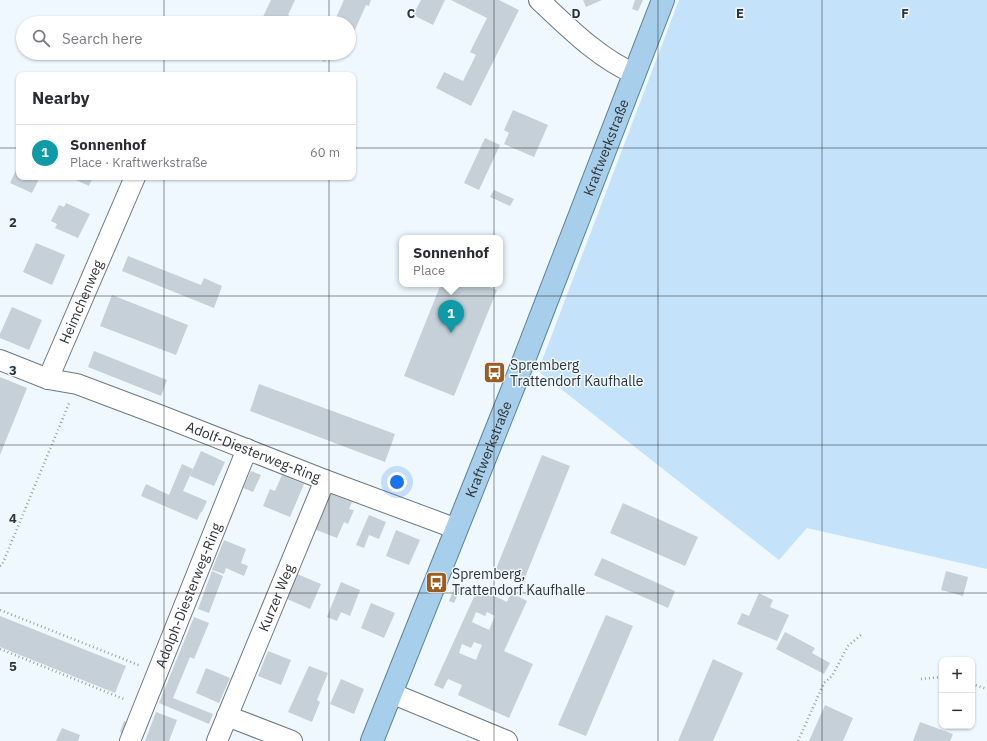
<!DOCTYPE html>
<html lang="en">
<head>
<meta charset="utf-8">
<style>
	:root { --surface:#fff; --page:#f7f7f7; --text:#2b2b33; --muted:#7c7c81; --line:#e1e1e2; --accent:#9a5c20 }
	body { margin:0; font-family:"IBM Plex Sans",sans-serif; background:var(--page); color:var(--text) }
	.controls { position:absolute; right:12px; bottom:12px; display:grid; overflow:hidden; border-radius:8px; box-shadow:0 1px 3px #0004 }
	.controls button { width:36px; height:36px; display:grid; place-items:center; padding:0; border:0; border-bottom:1px solid var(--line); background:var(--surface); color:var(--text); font:20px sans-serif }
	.you { position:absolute; left:397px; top:482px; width:14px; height:14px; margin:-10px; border:3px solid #fff; border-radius:50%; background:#1a73e8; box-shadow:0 0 0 6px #1a73e833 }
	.badge { display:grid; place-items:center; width:26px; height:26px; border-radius:50%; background:var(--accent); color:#fff; font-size:13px; font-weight:700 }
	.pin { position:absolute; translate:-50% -33px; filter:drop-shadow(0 1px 2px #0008) }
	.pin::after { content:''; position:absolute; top:21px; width:14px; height:12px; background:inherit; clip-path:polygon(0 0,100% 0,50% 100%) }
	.popup { position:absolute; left:399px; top:235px; width:104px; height:52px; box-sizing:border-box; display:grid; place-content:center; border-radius:8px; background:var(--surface); filter:drop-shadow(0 1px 3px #0005); font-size:13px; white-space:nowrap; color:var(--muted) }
	.popup b { font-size:15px; color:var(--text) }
	.popup::after { content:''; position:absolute; left:50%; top:100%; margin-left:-8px; border:8px solid transparent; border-top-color:var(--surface) }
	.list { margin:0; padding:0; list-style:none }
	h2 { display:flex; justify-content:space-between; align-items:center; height:52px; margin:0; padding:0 16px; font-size:17px }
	h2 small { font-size:13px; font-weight:400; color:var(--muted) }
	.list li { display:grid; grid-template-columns:26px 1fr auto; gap:12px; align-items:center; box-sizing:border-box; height:56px; padding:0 16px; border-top:1px solid var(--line) }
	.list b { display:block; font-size:15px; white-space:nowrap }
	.list p { margin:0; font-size:13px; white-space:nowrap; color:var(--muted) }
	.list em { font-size:13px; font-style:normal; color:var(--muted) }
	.icon { flex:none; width:22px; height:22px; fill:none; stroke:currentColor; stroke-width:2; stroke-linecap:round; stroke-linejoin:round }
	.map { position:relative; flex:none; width:987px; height:741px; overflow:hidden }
	.search { position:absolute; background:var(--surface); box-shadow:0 1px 3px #0004; left:16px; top:16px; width:340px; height:44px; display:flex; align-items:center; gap:10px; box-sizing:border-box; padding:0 14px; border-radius:22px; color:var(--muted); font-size:15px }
	.panel { position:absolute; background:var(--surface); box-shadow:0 1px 3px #0004; left:16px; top:72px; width:340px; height:108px; border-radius:8px }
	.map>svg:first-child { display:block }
	.green { fill:#c4e3fb }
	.building { fill:#c5d0d8; fill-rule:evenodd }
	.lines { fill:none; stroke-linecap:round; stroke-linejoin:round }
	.minor-casing { stroke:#6f7980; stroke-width:22 }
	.major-casing { stroke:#5783a2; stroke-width:24 }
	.path { stroke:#99a0a5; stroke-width:2.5; stroke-dasharray:1 3; stroke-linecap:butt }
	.minor { stroke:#fff; stroke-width:20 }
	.major { stroke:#a7ceea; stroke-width:22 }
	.grid { fill:none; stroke:#2e3336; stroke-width:1; stroke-opacity:0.55 }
	.labels { text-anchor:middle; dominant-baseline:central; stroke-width:3; stroke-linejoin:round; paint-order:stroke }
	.street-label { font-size:14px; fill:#2e3336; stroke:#eff8ff }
	.poi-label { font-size:14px; fill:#2e3336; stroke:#eff8ff; text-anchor:start }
	.grid-label { font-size:13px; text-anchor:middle; font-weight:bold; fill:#2e3336; stroke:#eff8ff; stroke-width:3; stroke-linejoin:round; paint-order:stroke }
</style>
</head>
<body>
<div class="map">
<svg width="987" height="741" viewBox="0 0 987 741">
	<rect width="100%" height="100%" fill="#eff8ff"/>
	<path class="green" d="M679,0H987V569L807,528L779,560L538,371Z"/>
	<g class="building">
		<path d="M271,0H295L288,15L304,23H260Z"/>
		<path d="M344,0H371L369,6L366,5L354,32L349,29V23L334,22Z"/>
		<path d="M421,0H445L433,25L413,15Z"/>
		<path d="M451,0H499L519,10L471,106L436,88L444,72L463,81L476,55L470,52L487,18Z"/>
		<path d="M583,0H602L586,7Z"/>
		<path d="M635,0H643L638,11L632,9Z"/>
		<path d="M306,53H330L325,62Z"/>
		<path d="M513,110L548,125L534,157L504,144L509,133L504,130Z"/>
		<path d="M485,138L500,145L479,190L464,183Z"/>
		<path d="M18,166L19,167V177H40L32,193L10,183Z"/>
		<path d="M70,177H93L89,186Z"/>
		<path d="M494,190L514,199L510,206L490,197Z"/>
		<path d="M66,203L90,214L78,238L55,228L57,224L51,221L59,205L64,207Z"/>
		<path d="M36,243L65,255L52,285L23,272Z"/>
		<path d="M128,256L201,285L204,278L222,286L214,308L122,271Z"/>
		<path d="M441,284H481L497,290L454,396L404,376Z"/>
		<path d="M112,295L188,325L176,355L100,326Z"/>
		<path d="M12,307L42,320L29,350L0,338V334Z"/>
		<path d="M94,351L167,380L161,396L88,367Z"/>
		<path d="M0,377L27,388L0,455Z"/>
		<path d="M259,384L395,434L385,462L250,411Z"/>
		<path d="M201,451L225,462L214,486L190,476Z"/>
		<path d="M542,455L570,466L524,580L496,569Z"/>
		<path d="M182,464L193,469L183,491L207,501L202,512H201L197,520L141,496L146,484L169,495Z"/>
		<path d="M251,471L261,475L253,492L243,488Z"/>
		<path d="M282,475L304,484L290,517L263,506L270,489L275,491Z"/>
		<path d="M329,493L352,502L349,509L354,510L348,524L344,522L337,538L314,529Z"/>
		<path d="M623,503L698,537L685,566L610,533Z"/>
		<path d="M369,515L386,522L379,539L369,535L364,548L356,545Z"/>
		<path d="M396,530L420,540L409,565L386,556Z"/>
		<path d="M224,540L246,549L241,563L248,566L244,576L226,568L224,574L212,570Z"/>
		<path d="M602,558L675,591L668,608L594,575Z"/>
		<path d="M212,571L223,576L209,613L198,609Z"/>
		<path d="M946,571L968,577L963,596L941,590Z"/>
		<path d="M297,574L321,584L310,609L287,599Z"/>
		<path d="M341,582L360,590L350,616L341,612L337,621L327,617Z"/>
		<path d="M455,586L461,588L454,603L449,601Z"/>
		<path d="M478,588L507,602L511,593L527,601L504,651L533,664L509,718L458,695L462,685L448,679L443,689L434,685ZM476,612L485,616L487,612L495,616L489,630L472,622ZM474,642L482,645L476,660L459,653L462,644L471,648Z"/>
		<path d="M759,593L773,600L770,607L789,615L777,641L737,624L742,613L749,616Z"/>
		<path d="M371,603L395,613L384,638L361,628Z"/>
		<path d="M606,615L633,626L586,736L558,725Z"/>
		<path d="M0,616L126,666L115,693L0,647Z"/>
		<path d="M194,617L209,623L194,659L190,657L173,698L213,714L209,724L159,703Z"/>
		<path d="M785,632L815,648L812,653L830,663L824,674L776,649Z"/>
		<path d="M268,651L291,660L281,685L258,676Z"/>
		<path d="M713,659L743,673L713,741H678Z"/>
		<path d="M309,666L328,673L317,700L320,702L312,722L288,712Z"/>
		<path d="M206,668L230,678L219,703L196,693Z"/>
		<path d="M341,679L364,689L354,714L330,704Z"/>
		<path d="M825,705L853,718L843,741H809Z"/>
		<path d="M156,712L177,720L169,741H145Z"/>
		<path d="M124,721L128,723L124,734L120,732Z"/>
		<path d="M920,722L953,734L950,741H913Z"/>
		<path d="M62,728L80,735L78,741H56Z"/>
	</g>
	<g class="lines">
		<defs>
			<g id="minor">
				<path d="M539,0C568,27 598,58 635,74"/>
				<path id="s1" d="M0,360L48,379L77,384L162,416L325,480L457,529"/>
				<path id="s2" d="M48,379L135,177"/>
				<path d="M391,693L507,741"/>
				<path d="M227,716L292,741"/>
				<path id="s3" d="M130,741L247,449"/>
				<path id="s4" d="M217,741L325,480"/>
			</g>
			<g id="major">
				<path id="s5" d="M372,741L515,383L663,0"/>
			</g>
		</defs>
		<use href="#minor" class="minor-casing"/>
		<use href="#major" class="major-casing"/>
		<g class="path">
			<path d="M0,566L2,565L70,401"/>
			<path d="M0,610L141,666"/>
			<path d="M0,649L126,700"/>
			<path d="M921,679L942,677"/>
			<path d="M972,684L987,689"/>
			<path d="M798,741L824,683L832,676L848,646L861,635"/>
		</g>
		<use href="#minor" class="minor"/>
		<use href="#major" class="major"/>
	</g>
	<path class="grid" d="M164,0V23M329,0V23M494,0V741M658,0V741M822,0V741M164,53V75M329,53V75M0,148H19M353,148H987M164,177V741M329,177V741M0,296H987M0,445H987M0,593H987"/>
	<defs>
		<symbol id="bus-square" viewBox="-11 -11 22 22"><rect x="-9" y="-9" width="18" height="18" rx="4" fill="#9a5c20" stroke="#eff8ff"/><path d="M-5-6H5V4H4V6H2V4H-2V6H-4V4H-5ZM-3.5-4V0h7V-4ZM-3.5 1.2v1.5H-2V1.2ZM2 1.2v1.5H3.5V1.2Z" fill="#fff"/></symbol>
	</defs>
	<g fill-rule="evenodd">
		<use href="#bus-square" x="482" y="360" width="25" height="25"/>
		<use href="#bus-square" x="424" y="570" width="25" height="25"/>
	</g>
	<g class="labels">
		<g class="street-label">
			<text stroke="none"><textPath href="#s5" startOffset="638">Kraftwerkstraße</textPath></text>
			<text stroke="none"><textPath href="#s2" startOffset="84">Heimchenweg</textPath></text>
			<text stroke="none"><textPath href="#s5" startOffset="314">Kraftwerkstraße</textPath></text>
			<text stroke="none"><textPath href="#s1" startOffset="270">Adolf-Diesterweg-Ring</textPath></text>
			<text stroke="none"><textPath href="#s3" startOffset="157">Adolph-Diesterweg-Ring</textPath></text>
			<text stroke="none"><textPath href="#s4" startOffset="155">Kurzer Weg</textPath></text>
		</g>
		<g class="poi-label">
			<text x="510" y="365">Spremberg<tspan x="510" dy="16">Trattendorf Kaufhalle</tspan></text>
			<text x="452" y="574">Spremberg,<tspan x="452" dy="16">Trattendorf Kaufhalle</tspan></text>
		</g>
	</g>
	<g class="grid-label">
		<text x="411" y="18">C</text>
		<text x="576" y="18">D</text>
		<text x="740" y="18">E</text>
		<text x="905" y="18">F</text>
		<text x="13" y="227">2</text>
		<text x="13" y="375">3</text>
		<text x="13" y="523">4</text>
		<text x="13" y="671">5</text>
	</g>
</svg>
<div class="controls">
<button>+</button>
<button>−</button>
</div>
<div class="you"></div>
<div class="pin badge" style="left:451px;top:333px;background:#0f9aa8">1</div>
<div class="popup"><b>Sonnenhof</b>Place</div>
<div class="search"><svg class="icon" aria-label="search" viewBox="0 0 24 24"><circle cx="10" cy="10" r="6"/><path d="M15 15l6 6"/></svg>Search here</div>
<section class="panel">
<h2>Nearby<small></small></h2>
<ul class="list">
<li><span class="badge" style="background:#0f9aa8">1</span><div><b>Sonnenhof</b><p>Place · Kraftwerkstraße</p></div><em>60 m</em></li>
</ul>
</section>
</div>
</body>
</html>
